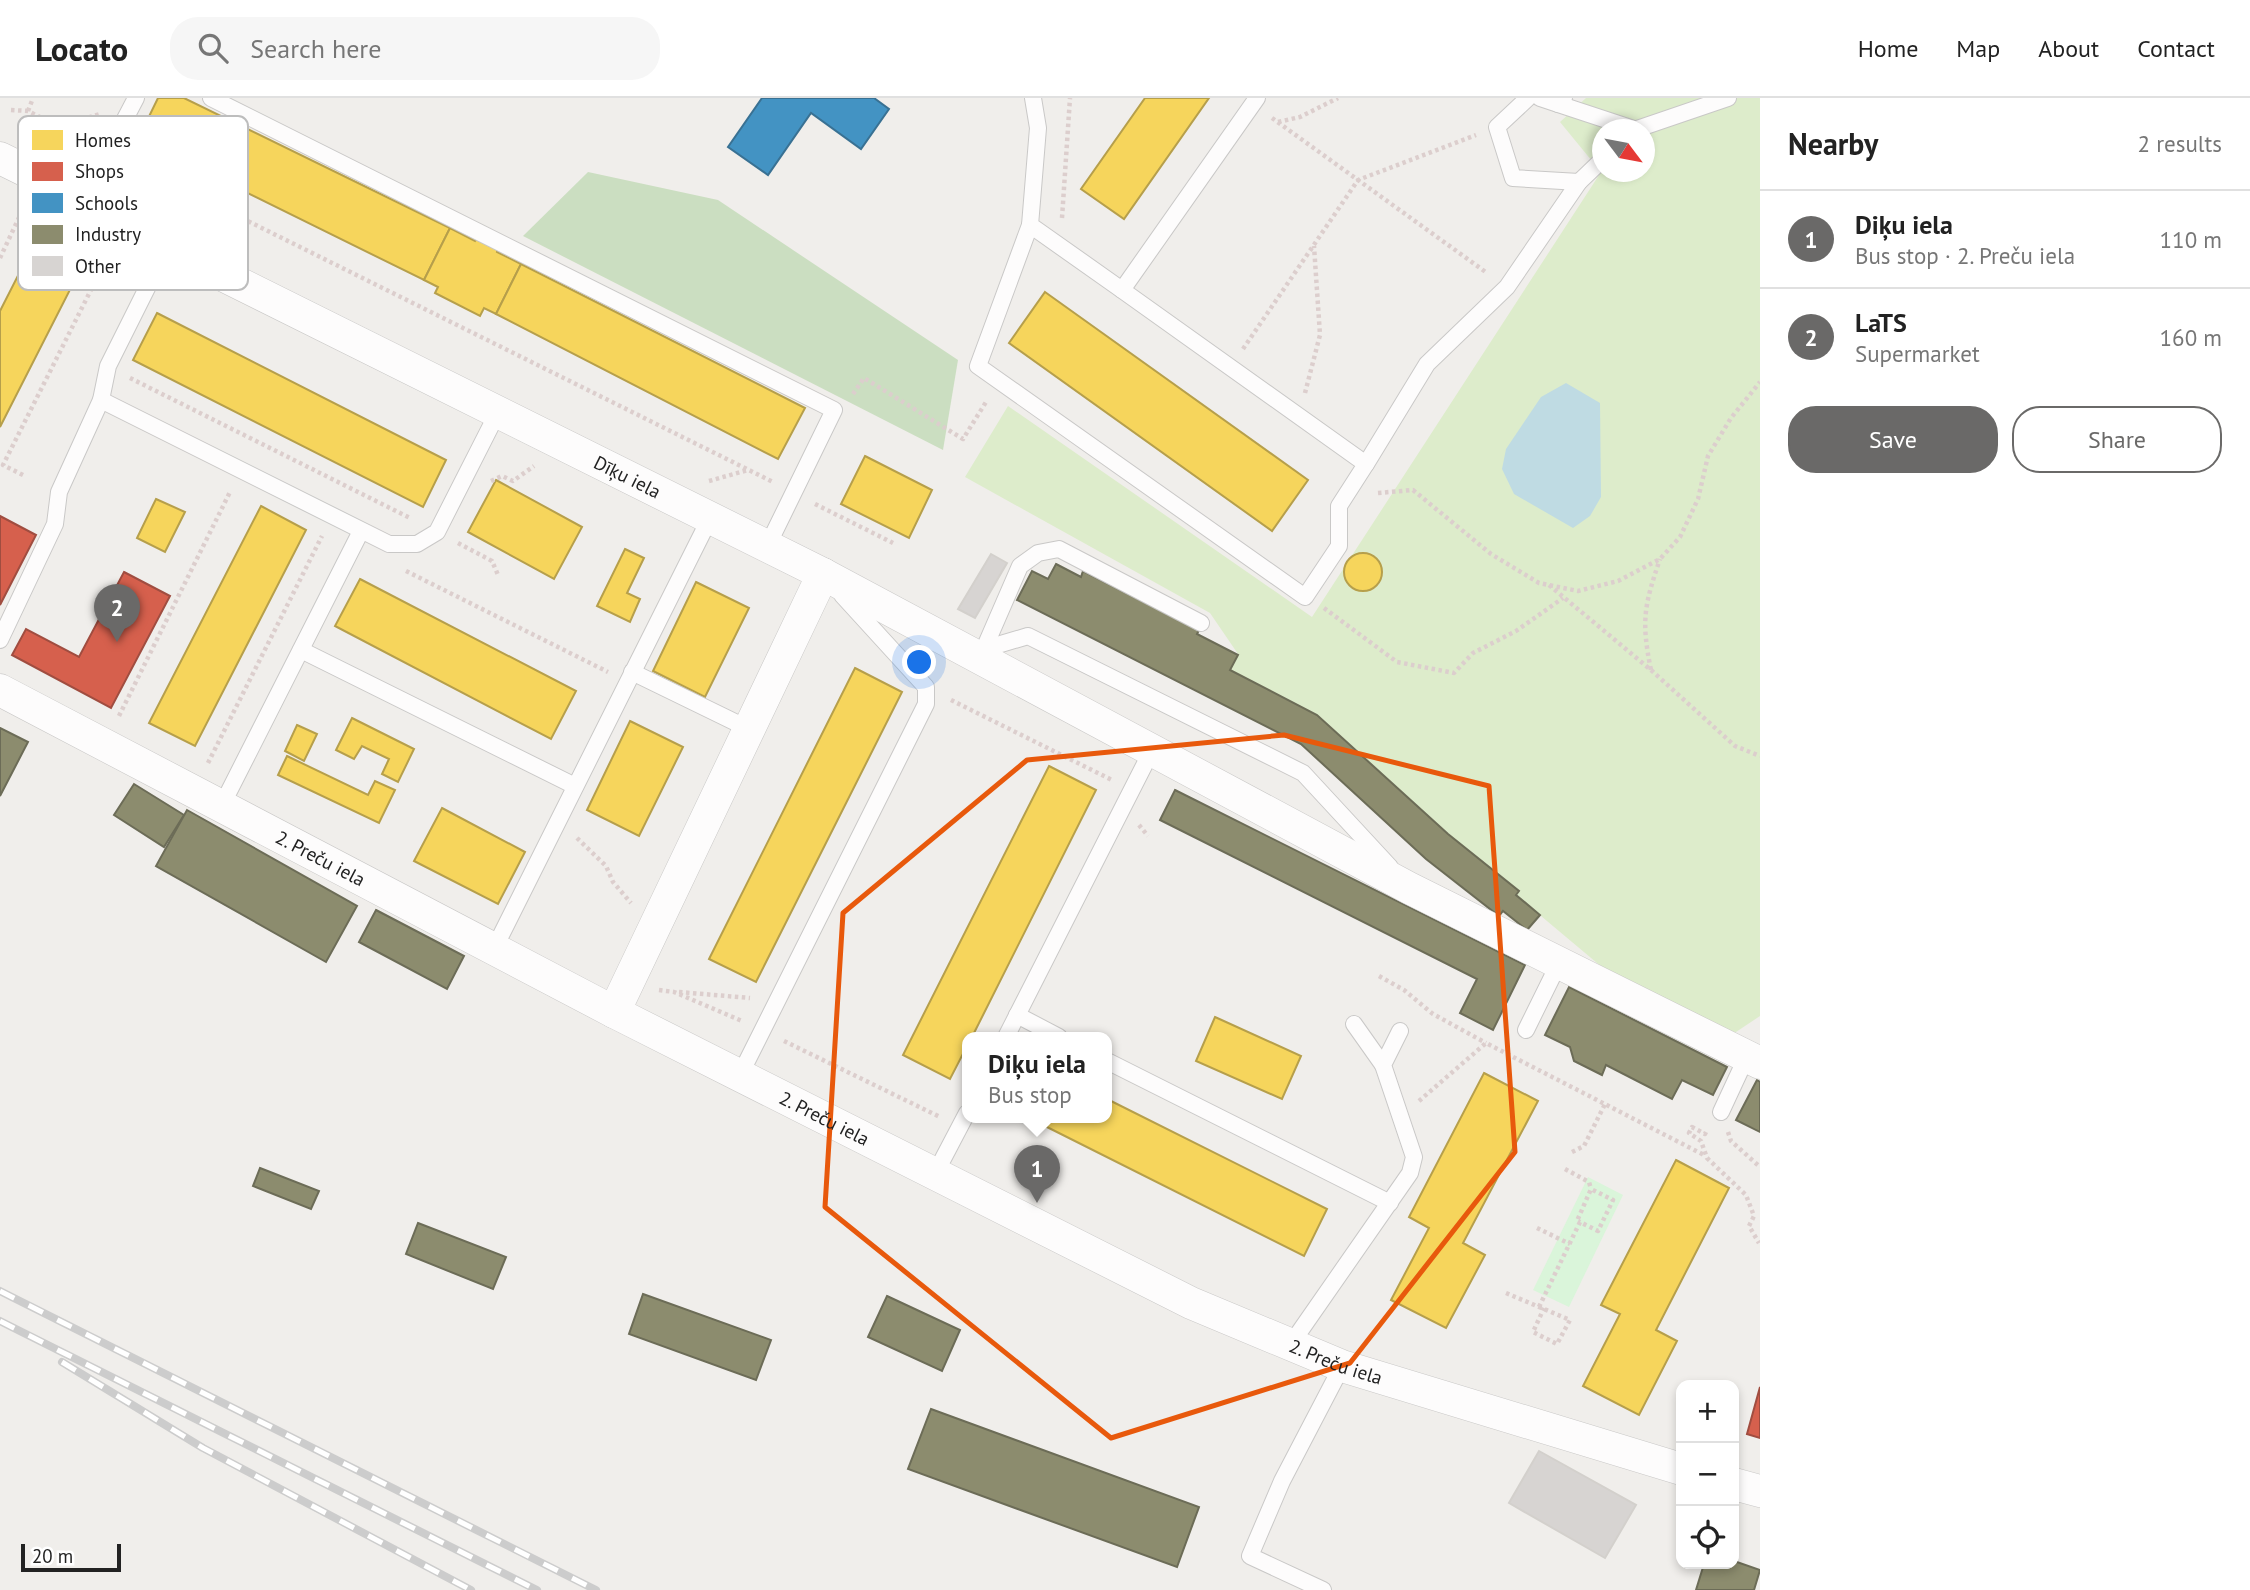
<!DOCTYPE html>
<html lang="en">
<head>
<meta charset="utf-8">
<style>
	:root { --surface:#fff; --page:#f6f6f6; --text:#222; --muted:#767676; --line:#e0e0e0; --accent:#6a6968 }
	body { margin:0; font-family:"PT Sans",sans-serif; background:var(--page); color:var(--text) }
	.controls { position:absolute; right:21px; bottom:21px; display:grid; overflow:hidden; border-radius:14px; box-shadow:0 4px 10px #0003 }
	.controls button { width:63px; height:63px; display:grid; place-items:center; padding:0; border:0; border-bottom:2px solid var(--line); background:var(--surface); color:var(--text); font:35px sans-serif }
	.compass { position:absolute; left:1592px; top:21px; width:63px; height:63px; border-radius:50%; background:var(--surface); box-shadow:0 4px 10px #0003; rotate:122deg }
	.scale { position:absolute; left:21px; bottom:18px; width:100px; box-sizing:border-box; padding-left:7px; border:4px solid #222; border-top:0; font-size:19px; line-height:24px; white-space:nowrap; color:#222; -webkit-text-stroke:5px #fff; paint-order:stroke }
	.you { position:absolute; left:920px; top:565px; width:24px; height:24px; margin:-18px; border:5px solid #fff; border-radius:50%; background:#1a73e8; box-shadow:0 0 0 10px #1a73e833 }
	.badge { display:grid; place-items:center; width:46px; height:46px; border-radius:50%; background:var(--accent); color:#fff; font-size:23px; font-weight:700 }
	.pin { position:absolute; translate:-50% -58px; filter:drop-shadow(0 2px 4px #0008) }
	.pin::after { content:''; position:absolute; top:37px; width:24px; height:21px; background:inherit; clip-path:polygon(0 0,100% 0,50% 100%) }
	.popup { position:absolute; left:962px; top:934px; width:150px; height:91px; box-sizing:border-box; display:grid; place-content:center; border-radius:14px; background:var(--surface); filter:drop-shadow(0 2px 5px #0005); font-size:23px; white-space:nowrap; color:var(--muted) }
	.popup b { font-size:26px; color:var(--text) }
	.popup::after { content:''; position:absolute; left:50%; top:100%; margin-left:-14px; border:14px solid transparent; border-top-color:var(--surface) }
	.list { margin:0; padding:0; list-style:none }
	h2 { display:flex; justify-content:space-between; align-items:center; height:91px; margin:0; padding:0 28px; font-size:30px }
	h2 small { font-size:23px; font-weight:400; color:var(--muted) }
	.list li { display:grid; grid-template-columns:46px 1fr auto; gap:21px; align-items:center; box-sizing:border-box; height:98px; padding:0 28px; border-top:2px solid var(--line) }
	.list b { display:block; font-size:26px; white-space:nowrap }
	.list p { margin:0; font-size:23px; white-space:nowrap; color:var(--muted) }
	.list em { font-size:23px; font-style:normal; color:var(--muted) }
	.actions { display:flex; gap:14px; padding:21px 28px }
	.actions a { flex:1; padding:16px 0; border:2px solid var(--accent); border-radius:28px; text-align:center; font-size:24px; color:var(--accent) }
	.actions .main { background:var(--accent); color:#fff }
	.icon { flex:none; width:38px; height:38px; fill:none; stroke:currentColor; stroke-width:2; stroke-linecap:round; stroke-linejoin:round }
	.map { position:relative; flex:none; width:1760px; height:1492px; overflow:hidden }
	header { display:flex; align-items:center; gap:42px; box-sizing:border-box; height:98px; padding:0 35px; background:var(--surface); border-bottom:2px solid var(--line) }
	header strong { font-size:33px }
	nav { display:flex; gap:38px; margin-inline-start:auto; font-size:24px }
	.search { width:490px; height:63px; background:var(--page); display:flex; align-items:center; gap:18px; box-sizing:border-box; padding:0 24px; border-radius:28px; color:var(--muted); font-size:26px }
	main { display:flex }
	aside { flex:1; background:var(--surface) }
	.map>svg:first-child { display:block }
	.grass { fill:#ddeccb; fill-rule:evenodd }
	.forest { fill:#cbdec1 }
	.park { fill:#daf5da }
	.water { fill:#bfdbe3 }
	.homes { fill:#f6d55c; stroke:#b69f4b; stroke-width:2 }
	.shops { fill:#d6604d; stroke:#a04d40; stroke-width:2 }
	.schools { fill:#4393c3; stroke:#397193; stroke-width:2 }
	.industry { fill:#8c8c6e; stroke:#6c6c57; stroke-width:2 }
	.building { fill:#d7d4d2; stroke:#d3d0cc; stroke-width:2 }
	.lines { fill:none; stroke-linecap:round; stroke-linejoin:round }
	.service-casing { stroke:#c9c8c7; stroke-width:18 }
	.minor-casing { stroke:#c9c8c7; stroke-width:33 }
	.path { stroke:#dccecd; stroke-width:4.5; stroke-dasharray:3.5 3.5; stroke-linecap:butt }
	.service { stroke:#fdfcfc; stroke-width:16 }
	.minor { stroke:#fdfcfc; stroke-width:32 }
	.rail-casing { stroke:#ccc; stroke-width:8 }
	.rail { stroke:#fff; stroke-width:5; stroke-dasharray:16; stroke-linecap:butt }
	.marked { fill:none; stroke:#e8590c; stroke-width:5; stroke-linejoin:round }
	.labels { text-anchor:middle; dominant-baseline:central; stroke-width:7; stroke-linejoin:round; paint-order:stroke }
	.street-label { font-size:19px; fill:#222; stroke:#fff }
	.key { fill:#fff; stroke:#bdbdbd; stroke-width:2 }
	.key-label { font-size:19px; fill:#222 }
</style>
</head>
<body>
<header>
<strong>Locato</strong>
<div class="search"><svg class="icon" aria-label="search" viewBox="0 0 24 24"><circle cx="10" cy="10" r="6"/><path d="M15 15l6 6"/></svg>Search here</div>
<nav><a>Home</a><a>Map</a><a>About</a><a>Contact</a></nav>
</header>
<main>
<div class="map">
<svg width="1760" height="1492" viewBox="0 0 1760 1492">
	<rect width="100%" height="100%" fill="#f0eeeb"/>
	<path class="grass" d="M1586,0H1760V918L1733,936L1603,870L1516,797L1519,793L1448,736L1317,617L1230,572L1238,556L1210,515L965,379L1008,308L1312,519L1601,74L1560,24ZM1602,32H1644V74H1602Z"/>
	<path class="forest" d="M588,74L718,102L958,262L943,352L523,138Z"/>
	<path class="park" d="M1588,1079L1623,1097L1569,1209L1533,1192Z"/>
	<path class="water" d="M1566,285L1600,305L1601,399L1590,418L1573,430L1514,396L1502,371L1506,351L1541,299Z"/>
	<g class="homes">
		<path d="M158,0H184L450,130L424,182L138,41Z"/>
		<path d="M1145,0H1209L1124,121L1081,91Z"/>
		<path d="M450,130L475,143L477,140L498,150L497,154L521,166L496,216L484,210L480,218L435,195L438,189L424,182Z"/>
		<path d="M31,152L78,176L0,329V213Z"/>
		<path d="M521,166L805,310L778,361L496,216Z"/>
		<path d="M1045,194L1308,382L1272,433L1009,245Z"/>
		<path d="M157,215L446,362L423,409L133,262Z"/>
		<path d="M865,358L932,392L909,440L841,406Z"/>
		<path d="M496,382L582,429L554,481L468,434Z"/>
		<path d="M156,401L185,414L165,454L137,440Z"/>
		<path d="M261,408L306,432L195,648L149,625Z"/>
		<path d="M625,451L644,460L627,495L640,501L630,524L597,508Z"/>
		<circle cx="1363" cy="474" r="19"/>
		<path d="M360,481L576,593L551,641L335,528Z"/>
		<path d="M696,484L749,510L705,599L653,573Z"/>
		<path d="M855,570L902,594L756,884L709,861Z"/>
		<path d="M352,620L414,651L398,684L382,676L389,661L362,648L354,661L336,652Z"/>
		<path d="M630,623L683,649L639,738L587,712Z"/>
		<path d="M297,627L317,636L304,663L285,653Z"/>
		<path d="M287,658L368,697L375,683L395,692L379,725L278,677Z"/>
		<path d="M1049,668L1096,692L972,939H967V948L950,981L903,957Z"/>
		<path d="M442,710L525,754L498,806L414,763Z"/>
		<path d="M1215,919L1301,958L1282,1001L1196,963Z"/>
		<path d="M1484,975L1538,1003L1463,1145L1485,1157L1446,1230L1391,1202L1429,1130L1409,1119Z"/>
		<path d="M1107,1001L1327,1111L1304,1158L1027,1019H1107Z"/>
		<path d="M1676,1062L1729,1090L1656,1232L1677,1243L1639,1317L1583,1288L1620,1216L1601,1207Z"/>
	</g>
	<g class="shops">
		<path d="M0,418L36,437L0,507Z"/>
		<path d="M124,474L170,498L111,610L12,557L26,531L79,559Z"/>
		<path d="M1760,1289V1340L1747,1336Z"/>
	</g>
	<path class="schools" d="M762,0H874L889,11L861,51L811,15L768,77L728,49Z"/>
	<g class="industry">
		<path d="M1056,466L1081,479L1083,473L1199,532L1197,536L1238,557L1230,572L1317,617L1448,736L1519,793L1516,797L1540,817L1527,832L1503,813L1499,818L1426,761L1301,646L1017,502L1032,473L1048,481Z"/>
		<path d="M0,630L28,644L0,698Z"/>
		<path d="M134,686L184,717L164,749L114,717Z"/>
		<path d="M1175,692L1525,867L1493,932L1460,915L1477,881L1160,722Z"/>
		<path d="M187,712L357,808L326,864L156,768Z"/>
		<path d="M376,812L464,858L447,891L359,844Z"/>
		<path d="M1569,889L1727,969L1713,997L1682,982L1672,1001L1606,967L1602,977L1574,963L1570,949L1545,937Z"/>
		<path d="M1757,982L1760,984V1034L1736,1022Z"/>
		<path d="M260,1070L319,1093L311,1111L253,1088Z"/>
		<path d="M418,1125L506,1159L493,1191L406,1156Z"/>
		<path d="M643,1196L771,1242L756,1282L629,1236Z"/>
		<path d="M887,1198L960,1232L942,1273L868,1239Z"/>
		<path d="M931,1311L1199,1409L1177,1469L908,1371Z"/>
		<path d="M1734,1463L1760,1472L1754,1492H1696L1704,1466H1734Z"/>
	</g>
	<g class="building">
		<path d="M991,456L1007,465L975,520L958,511Z"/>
		<path d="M1539,1353L1636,1407L1605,1460L1509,1405Z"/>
	</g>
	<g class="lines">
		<defs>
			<g id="service">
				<path d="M211,0L834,312L767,449"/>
				<path d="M1033,0L1038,30L1030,127L1122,192L1257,0"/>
				<path d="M1528,0L1497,29L1513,80L1579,84"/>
				<path d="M1540,0L1558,6L1564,0"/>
				<path d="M1558,6L1634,31"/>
				<path d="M1634,32L1728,0"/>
				<path d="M83,101L136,0"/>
				<path d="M1030,127L978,268L1305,499L1339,448V408L1366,366L1122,192"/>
				<path d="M101,302L389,446H417L437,434L498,314"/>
				<path d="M1366,366L1427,266L1507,189L1579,84L1602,62"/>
				<path d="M0,542L55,426L59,394L101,302L108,268L167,150"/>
				<path d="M984,551L1020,468L1038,455L1059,451L1201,525"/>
				<path d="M301,552L575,688"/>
				<path d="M974,554L1028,538L1303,675L1390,769"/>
				<path d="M632,574L749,631"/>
				<path d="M221,709L361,433"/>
				<path d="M494,851L710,420"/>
				<path d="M1017,917L1059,939"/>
				<path d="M1354,926L1383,967"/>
				<path d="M1526,932L1559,865"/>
				<path d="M1006,939L1152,652"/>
				<path d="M1107,963L1390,1105"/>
				<path d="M740,977L926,606V589L842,497"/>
				<path d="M1721,1014L1747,958"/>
				<path d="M935,1076L967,1015"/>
				<path d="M1291,1246L1410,1075L1414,1059L1383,967L1400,933"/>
				<path d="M1323,1492L1250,1458L1282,1383L1342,1268"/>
			</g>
			<g id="minor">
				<path id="s1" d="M0,60L83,101L124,128L823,476L1409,790L1760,965"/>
				<path id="s2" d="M0,592L614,914L1191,1205L1342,1268L1681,1371"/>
				<path d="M614,914L823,476"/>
				<path d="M1734,1386L1760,1393"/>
			</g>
		</defs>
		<use href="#service" class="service-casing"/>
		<use href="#minor" class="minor-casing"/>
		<g class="path">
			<path d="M11,12L28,13L87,43"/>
			<path d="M28,13L33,0"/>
			<path d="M1272,20L1487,175"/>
			<path d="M1278,24L1300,19L1338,0"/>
			<path d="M53,50C68,23 72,25 100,16"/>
			<path d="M129,64L773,384"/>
			<path d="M1062,120L1070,0"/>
			<path d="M0,160L24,109"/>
			<path d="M1243,251L1358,82L1476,37"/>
			<path d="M130,280L410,420"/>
			<path d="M1305,295L1320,237L1314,148"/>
			<path d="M853,296L864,280L963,341L986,304"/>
			<path d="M23,377L3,367L109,156"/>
			<path d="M491,383L502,378L513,383L534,368"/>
			<path d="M709,383L748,372"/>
			<path d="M1378,395L1413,392L1491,456L1539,485L1578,493L1618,483L1660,461L1680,439L1698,401L1708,358L1731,320L1760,284"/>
			<path d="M815,406L893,445"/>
			<path d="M458,445L492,463L498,477"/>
			<path d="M406,473L608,574"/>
			<path d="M1549,487L1651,572C1641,523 1644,508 1660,461"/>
			<path d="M1324,510L1397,564L1454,575L1473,555L1516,533L1563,500"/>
			<path d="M1651,572L1735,648L1760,658"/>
			<path d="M951,602L1112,682"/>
			<path d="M119,618L230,394"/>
			<path d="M208,665L322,438"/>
			<path d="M1139,727L1148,738"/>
			<path d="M577,740L606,768L613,784L631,805"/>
			<path d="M1379,878L1404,892L1433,916L1486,945"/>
			<path d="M659,892L674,894L742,923"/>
			<path d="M679,894L750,900"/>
			<path d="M784,943L940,1019"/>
			<path d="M1419,1003L1486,945L1706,1058"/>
			<path d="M1706,1034L1705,1036L1692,1029L1689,1035L1701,1043L1707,1060L1746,1097L1754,1118L1749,1128L1759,1145"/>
			<path d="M1728,1034L1731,1043L1760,1069"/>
			<path d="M1572,1054L1584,1048L1605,1006"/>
			<path d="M1565,1071L1589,1084L1591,1091"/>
			<path d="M1537,1130L1570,1146"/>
			<path d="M1506,1195L1570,1222L1557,1246L1533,1234L1544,1210"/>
			<path d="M1539,1209L1580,1124L1598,1133L1613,1102L1591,1091L1577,1123L1580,1124"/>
		</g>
		<use href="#service" class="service"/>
		<use href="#minor" class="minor"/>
		<defs>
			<g id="rail">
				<path d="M0,1193L596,1492"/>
				<path d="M0,1223L537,1492"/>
				<path d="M62,1264L203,1350L471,1492"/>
			</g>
		</defs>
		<use href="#rail" class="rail-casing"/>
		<use href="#rail" class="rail"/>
	</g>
	<path class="marked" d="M1284,637L1489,688L1515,1054L1350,1265L1111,1340L825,1109L843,815L1027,662Z"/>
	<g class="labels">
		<g class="street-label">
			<text stroke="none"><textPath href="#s1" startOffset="704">Dīķu iela</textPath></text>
			<text stroke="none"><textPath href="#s2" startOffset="362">2. Preču iela</textPath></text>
			<text stroke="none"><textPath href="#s2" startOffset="929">2. Preču iela</textPath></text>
			<text stroke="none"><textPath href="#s2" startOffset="1496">2. Preču iela</textPath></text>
		</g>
	</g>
	<rect x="18" y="18" width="230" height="174" rx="10" class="key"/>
	<rect x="32" y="32" width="31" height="20" fill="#f6d55c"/>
	<rect x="32" y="64" width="31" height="19" fill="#d6604d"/>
	<rect x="32" y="95" width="31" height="20" fill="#4393c3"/>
	<rect x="32" y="127" width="31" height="19" fill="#8c8c6e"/>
	<rect x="32" y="158" width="31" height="20" fill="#d7d4d2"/>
	<g class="key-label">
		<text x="75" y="49">Homes</text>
		<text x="75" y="80">Shops</text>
		<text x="75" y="112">Schools</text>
		<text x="75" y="143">Industry</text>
		<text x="75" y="175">Other</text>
	</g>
</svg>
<div class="controls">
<button>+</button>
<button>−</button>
<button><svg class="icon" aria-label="locate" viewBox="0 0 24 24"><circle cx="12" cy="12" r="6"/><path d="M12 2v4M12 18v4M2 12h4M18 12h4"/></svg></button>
</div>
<svg class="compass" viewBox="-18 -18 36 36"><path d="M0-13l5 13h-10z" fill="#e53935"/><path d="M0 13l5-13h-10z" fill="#767676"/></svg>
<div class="scale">20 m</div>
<div class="you"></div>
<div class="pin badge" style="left:1037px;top:1105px">1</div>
<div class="popup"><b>Diķu iela</b>Bus stop</div>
<div class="pin badge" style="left:117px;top:544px">2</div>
</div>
<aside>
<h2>Nearby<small>2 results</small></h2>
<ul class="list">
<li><span class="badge">1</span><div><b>Diķu iela</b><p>Bus stop · 2. Preču iela</p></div><em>110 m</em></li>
<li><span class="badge">2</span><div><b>LaTS</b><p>Supermarket</p></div><em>160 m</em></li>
</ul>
<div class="actions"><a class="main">Save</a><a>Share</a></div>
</aside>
</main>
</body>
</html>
